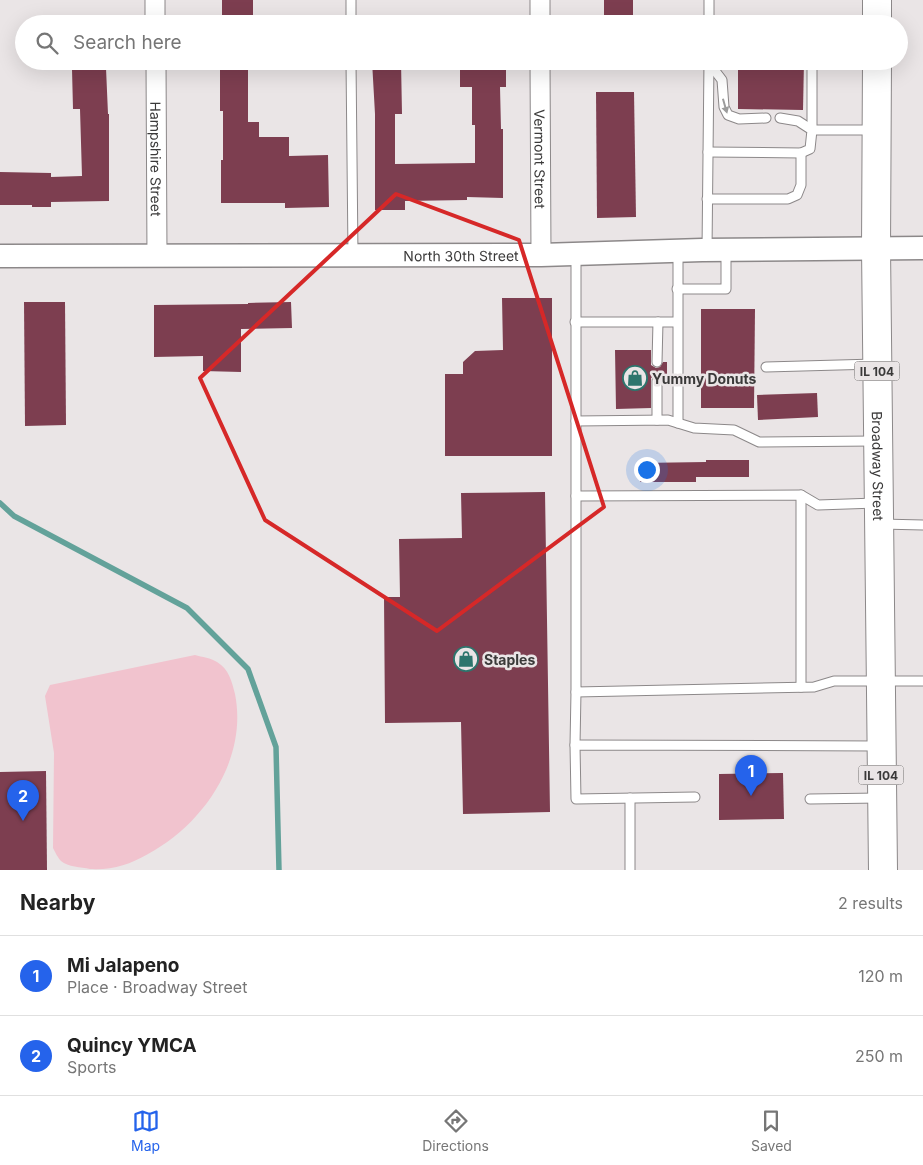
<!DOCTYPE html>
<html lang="en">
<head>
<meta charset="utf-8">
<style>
	:root { --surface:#fff; --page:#f2f2f2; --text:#222; --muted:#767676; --line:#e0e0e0; --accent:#2563eb }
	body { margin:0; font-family:Inter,sans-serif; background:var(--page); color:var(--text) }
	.you { position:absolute; left:646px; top:469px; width:18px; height:18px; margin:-12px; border:4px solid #fff; border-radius:50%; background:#1a73e8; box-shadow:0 0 0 8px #1a73e833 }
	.badge { display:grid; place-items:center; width:32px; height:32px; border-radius:50%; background:var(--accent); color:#fff; font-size:16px; font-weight:700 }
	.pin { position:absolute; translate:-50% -41px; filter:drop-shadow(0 1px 2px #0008) }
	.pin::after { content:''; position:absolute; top:26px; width:18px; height:15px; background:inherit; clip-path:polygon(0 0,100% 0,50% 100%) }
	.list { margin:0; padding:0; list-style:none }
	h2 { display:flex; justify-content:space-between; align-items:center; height:65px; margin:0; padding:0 20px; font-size:21px }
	h2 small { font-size:16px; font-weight:400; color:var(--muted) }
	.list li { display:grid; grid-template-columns:32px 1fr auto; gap:15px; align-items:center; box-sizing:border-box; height:80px; padding:0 20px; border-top:1px solid var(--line) }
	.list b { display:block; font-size:19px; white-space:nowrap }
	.list p { margin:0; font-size:16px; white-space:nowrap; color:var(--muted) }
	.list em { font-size:16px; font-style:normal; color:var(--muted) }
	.icon { flex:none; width:28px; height:28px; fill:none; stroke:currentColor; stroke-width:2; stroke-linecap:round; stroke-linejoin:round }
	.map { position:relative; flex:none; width:923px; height:870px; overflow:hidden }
	.search { position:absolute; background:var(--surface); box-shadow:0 5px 20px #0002; left:15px; right:15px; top:15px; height:55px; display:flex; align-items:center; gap:12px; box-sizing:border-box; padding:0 18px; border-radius:28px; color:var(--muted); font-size:19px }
	.sheet { height:225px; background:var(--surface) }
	nav { display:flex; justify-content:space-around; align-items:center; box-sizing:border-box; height:70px; border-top:1px solid var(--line); background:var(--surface); font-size:14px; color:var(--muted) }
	nav a { display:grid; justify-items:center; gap:2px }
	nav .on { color:var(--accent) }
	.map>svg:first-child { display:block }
	.green { fill:#f1c3ce }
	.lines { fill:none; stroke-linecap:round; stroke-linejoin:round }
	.stream { stroke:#63a29a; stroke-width:5.5 }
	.building { fill:#7d3e50 }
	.service-casing { stroke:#8c8889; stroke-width:11 }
	.minor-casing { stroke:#8c8889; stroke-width:21 }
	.tertiary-casing { stroke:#8c8889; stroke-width:25 }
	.primary-casing { stroke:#8c8889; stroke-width:30 }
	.service { stroke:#fff; stroke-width:9 }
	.minor { stroke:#fff; stroke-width:19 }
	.tertiary { stroke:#fff; stroke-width:22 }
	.primary { stroke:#fff; stroke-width:28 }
	.oneway { fill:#9c9c9c }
	.marked { fill:none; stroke:#d62828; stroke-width:4; stroke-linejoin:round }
	.labels { text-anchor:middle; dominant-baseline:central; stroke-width:5; stroke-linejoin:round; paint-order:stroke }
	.shield { fill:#eae5e6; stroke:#6f6d6d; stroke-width:1 }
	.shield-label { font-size:12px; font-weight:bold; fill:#3a3939 }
	.street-label { font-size:14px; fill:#3a3939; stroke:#eae5e6 }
	.poi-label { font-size:14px; font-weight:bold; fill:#3a3939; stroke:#eae5e6; text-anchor:start }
</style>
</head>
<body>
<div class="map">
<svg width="923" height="870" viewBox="0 0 923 870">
	<rect width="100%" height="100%" fill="#eae5e6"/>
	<path class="green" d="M195,655C202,657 211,658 217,662C229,669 232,682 235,694C248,759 204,824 148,854C129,865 113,870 90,869C81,867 68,867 61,861C58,858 55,852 53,848L54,753L45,696L50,685Z"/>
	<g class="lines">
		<path class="stream" d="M0,503L14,516L187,608L248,669L276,747L279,870"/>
	</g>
	<g class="building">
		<rect x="222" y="0" width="31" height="24"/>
		<rect x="604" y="0" width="29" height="24"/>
		<path d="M220,61H248V122H259V137H289V156L328,155L329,207L285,208V203H221V160H223V111H220Z"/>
		<path d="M372,61H401L402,114H395V164L475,163V125H472V87H460V61H506V87H500L501,129H503V198L467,197V200L405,201V210H375V114Z"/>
		<path d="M738,61H804L803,110L738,109Z"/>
		<path d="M106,68L108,114H109V201L51,202V207H32V205H0V172L51,173V177L82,176L80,109H73L72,69Z"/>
		<path d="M596,92H634L636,217L597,218Z"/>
		<path d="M502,298H552V456H445V374H463V362L475,351L503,350Z"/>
		<path d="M24,302H65L66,425L25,426Z"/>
		<path d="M291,302L292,328L241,329V372L203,371V356L154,357V305L248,304V303Z"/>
		<path d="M701,309H755L754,408H701Z"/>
		<path d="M615,350H651V365L656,368L660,367L663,362H667V380H663L661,376L657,375L651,378V408L616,409Z"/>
		<path d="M817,393L818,417L758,420L757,395Z"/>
		<path d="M706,460H749V477H696V482H640V463L706,462Z"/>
		<path d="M545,492L550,812L463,814L461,722L385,723L384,597H400L399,539L462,538L461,493Z"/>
		<path d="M46,771L47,870H0V772Z"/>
		<path d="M783,773L784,819L719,820V774Z"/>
	</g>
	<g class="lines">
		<defs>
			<g id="service">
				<path d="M351,0V24"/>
				<path d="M709,24V0"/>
				<path d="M351,61L353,255"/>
				<path d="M812,61V130H873"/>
				<path d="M709,63L722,80L724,107L728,115L739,119L766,118"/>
				<path d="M708,152L801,153L810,149L812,130L798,121L780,118"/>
				<path d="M707,199H788L797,195L801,185V153"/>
				<path d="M707,250L709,61"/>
				<path d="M678,251V423"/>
				<path d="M576,254V692L814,687L834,681H923"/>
				<path d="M677,289H726V250"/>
				<path d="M575,322H677"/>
				<path d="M657,362L658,322"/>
				<path d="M766,367L875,364"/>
				<path d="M657,381V420"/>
				<path d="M576,421L668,420L694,428L734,430L759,442L874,441"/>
				<path d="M801,495L818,505L876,503"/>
				<path d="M576,496L801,495V687"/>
				<path d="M881,524L923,525"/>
				<path d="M575,745L576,692"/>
				<path d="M695,797L576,799L575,745L878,746"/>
				<path d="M630,798V870"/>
				<path d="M810,799L879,798"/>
			</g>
			<g id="minor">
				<path d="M155,0V24"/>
				<path d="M540,0V24"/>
				<path id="s1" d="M156,61L157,256"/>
				<path id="s2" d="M540,61L541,255"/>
			</g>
			<g id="tertiary">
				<path id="s3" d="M0,256L541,255L702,250L923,248"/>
			</g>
			<g id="primary">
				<path d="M877,24V0"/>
				<path id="s4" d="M877,61L876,248L883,870"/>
			</g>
		</defs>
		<use href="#service" class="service-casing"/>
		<use href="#minor" class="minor-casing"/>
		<use href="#tertiary" class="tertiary-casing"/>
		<use href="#primary" class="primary-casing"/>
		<use href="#service" class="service"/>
		<use href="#minor" class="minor"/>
		<use href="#tertiary" class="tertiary"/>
		<use href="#primary" class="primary"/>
	</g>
	<defs><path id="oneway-solid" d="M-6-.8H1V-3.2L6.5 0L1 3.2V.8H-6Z" transform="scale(1.25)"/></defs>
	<use class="oneway" href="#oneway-solid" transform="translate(725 106) rotate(74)"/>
	<path class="marked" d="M396,194L519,240L604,507L437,631L265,520L200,378Z"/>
	<defs>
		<symbol id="shop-ring" viewBox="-11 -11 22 22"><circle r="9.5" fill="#eae5e6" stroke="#2d756d" stroke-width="1.5"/><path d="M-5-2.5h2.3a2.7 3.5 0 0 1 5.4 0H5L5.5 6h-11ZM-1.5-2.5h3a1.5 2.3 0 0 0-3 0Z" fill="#2d756d"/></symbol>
	</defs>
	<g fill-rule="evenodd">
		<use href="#shop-ring" x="621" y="364" width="28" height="28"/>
		<use href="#shop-ring" x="452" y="645" width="28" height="28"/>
	</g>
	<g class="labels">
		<g class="shield">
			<rect x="854.5" y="361.5" width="45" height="19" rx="4"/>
			<rect x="858.5" y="765.5" width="45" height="19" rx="4"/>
		</g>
		<g class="shield-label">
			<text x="877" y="371">IL 104</text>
			<text x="881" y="775">IL 104</text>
		</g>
		<g class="street-label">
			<text stroke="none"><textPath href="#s1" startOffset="98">Hampshire Street</textPath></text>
			<text stroke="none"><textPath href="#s2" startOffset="98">Vermont Street</textPath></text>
			<text stroke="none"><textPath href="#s3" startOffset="461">North 30th Street</textPath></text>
			<text stroke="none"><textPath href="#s4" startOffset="405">Broadway Street</textPath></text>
		</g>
		<g class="poi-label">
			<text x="652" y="378">Yummy Donuts</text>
			<text x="484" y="659">Staples</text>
		</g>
	</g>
</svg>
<div class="you"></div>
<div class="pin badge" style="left:751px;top:796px">1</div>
<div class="pin badge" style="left:23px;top:821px">2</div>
<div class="search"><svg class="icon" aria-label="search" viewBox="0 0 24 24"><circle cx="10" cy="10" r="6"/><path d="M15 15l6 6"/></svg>Search here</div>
</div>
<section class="sheet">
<h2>Nearby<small>2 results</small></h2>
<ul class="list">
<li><span class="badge">1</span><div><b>Mi Jalapeno</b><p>Place · Broadway Street</p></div><em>120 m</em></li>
<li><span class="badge">2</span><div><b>Quincy YMCA</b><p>Sports</p></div><em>250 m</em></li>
</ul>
</section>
<nav>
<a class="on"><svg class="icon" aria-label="map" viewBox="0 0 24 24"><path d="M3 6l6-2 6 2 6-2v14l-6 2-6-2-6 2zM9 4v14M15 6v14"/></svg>Map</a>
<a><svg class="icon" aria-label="directions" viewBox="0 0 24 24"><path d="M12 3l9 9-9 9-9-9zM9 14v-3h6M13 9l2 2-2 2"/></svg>Directions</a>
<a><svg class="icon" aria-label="saved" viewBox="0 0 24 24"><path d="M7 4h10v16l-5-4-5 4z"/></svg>Saved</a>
</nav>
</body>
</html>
